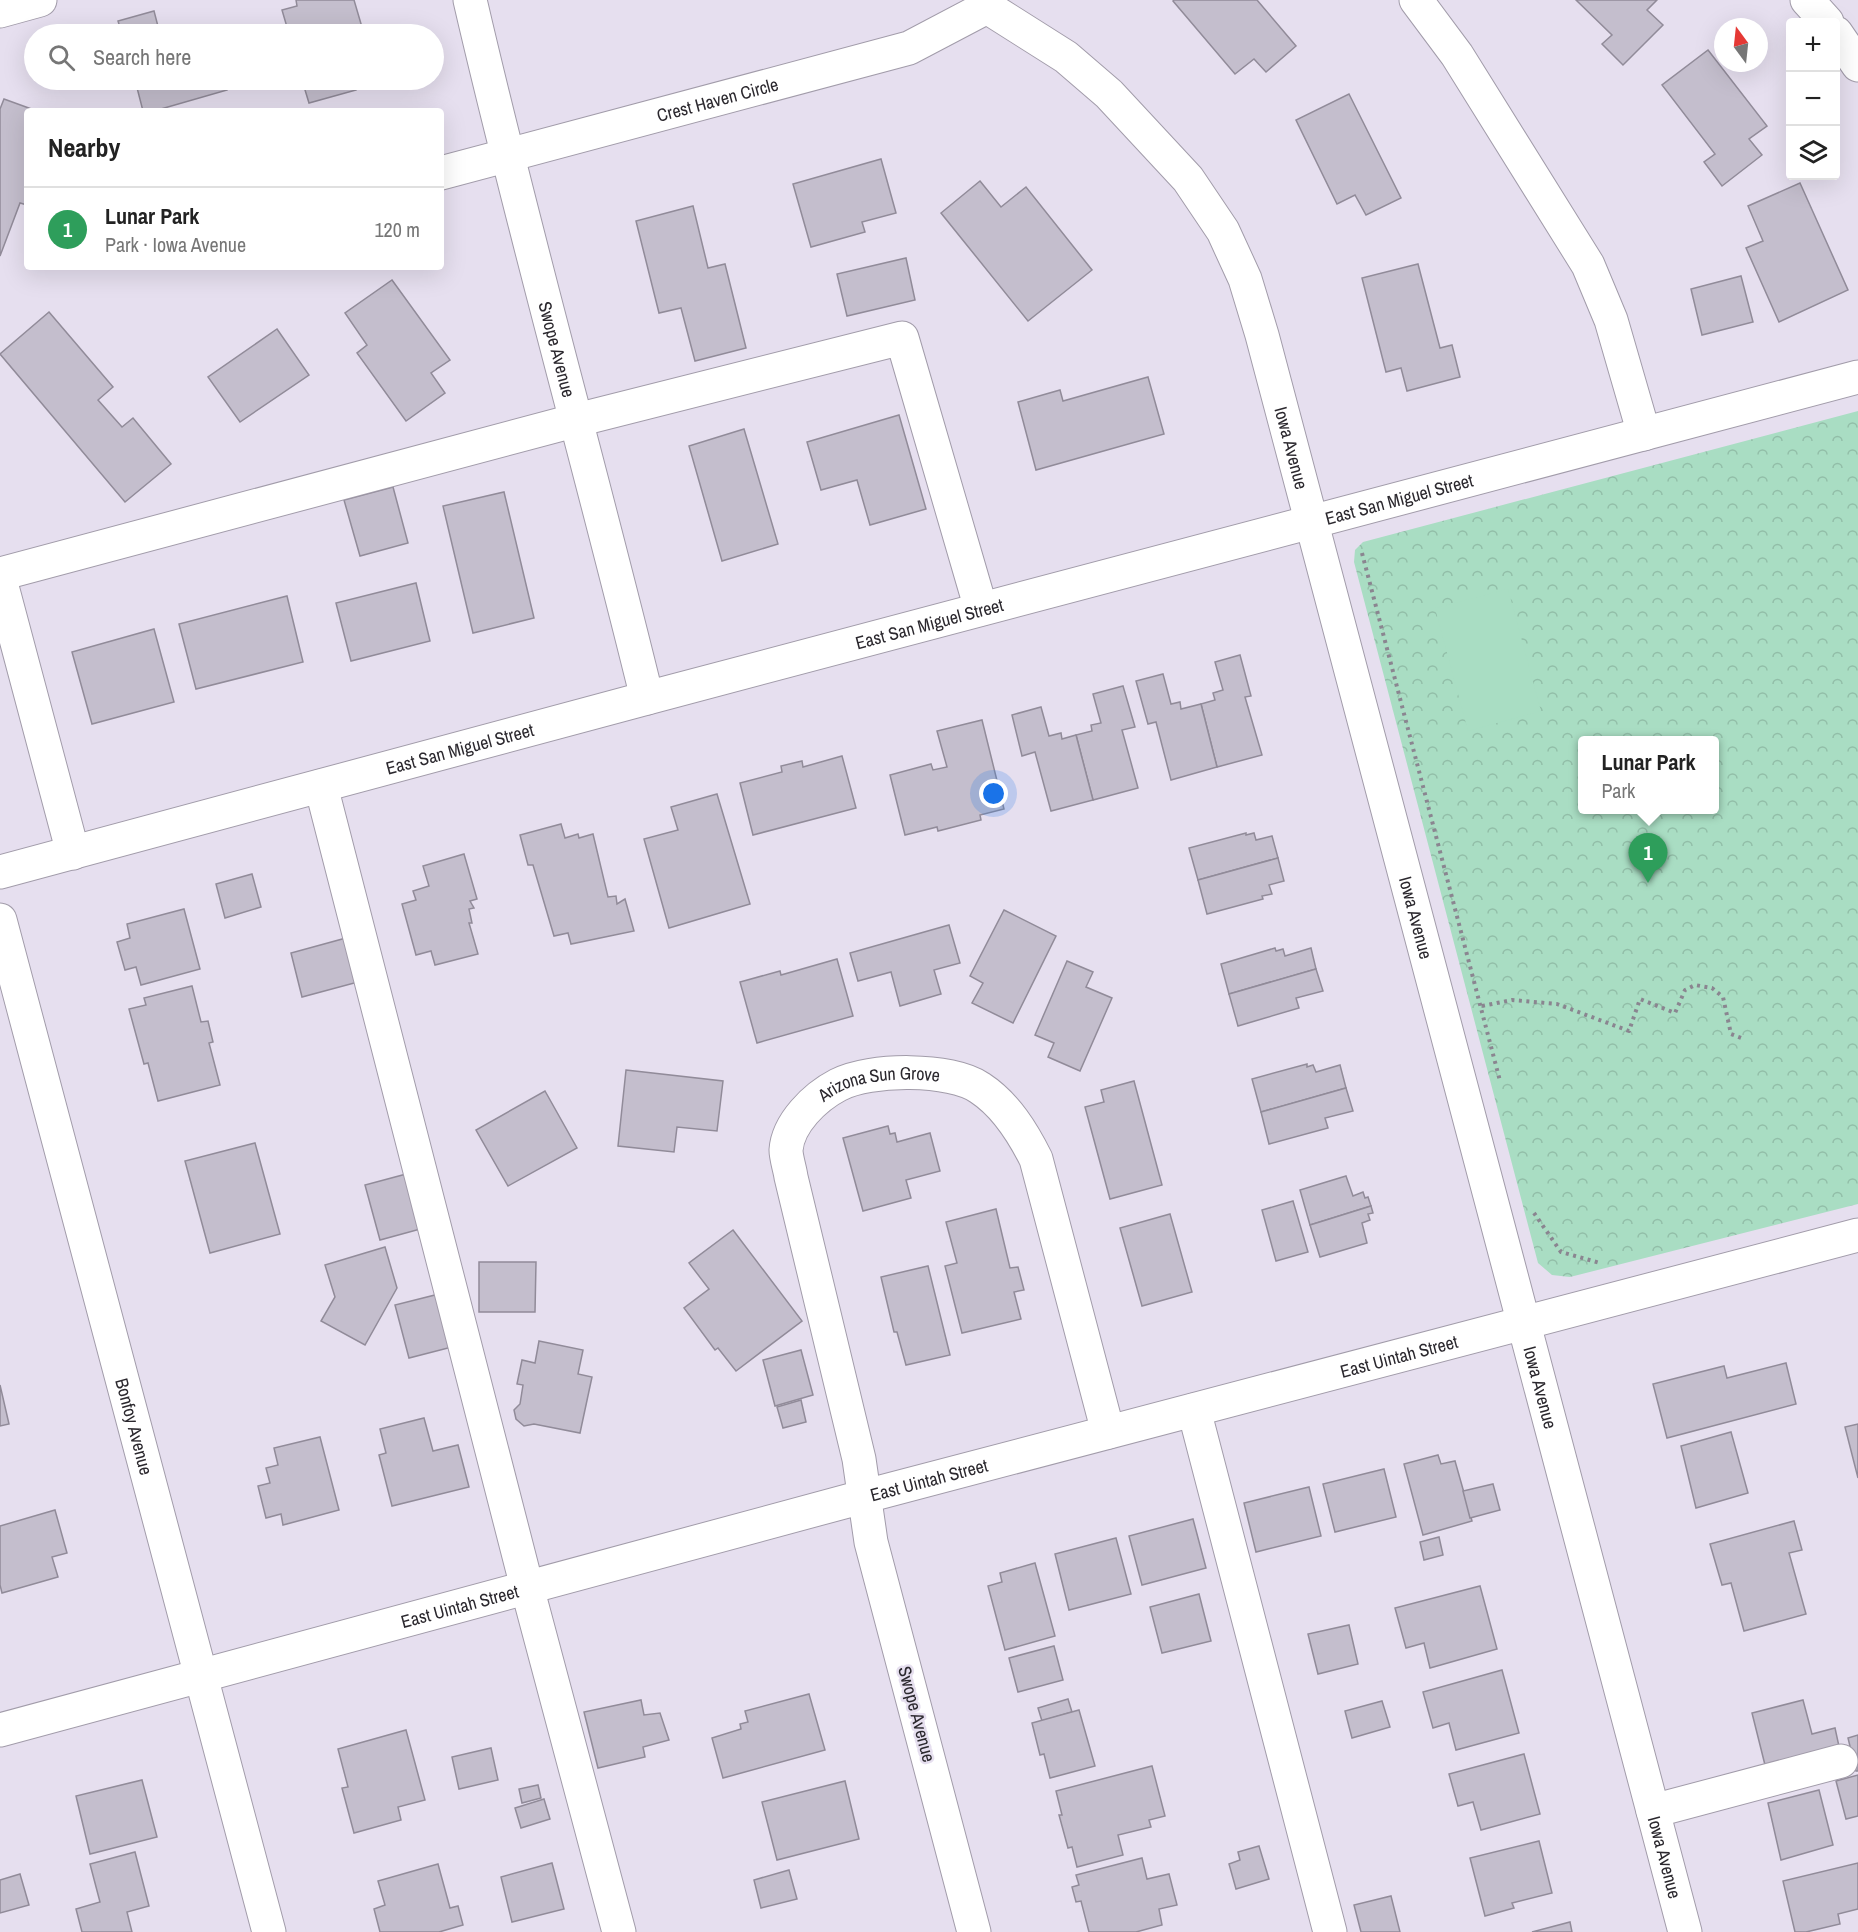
<!DOCTYPE html>
<html lang="en">
<head>
<meta charset="utf-8">
<style>
	:root { --surface:#fff; --page:#f2f2f2; --text:#222; --muted:#767676; --line:#e0e0e0; --accent:#4d6ade }
	body { margin:0; font-family:"Archivo Narrow",sans-serif; background:var(--page); color:var(--text) }
	.controls { position:absolute; right:18px; top:18px; display:grid; overflow:hidden; border-radius:6px; box-shadow:0 6px 24px #0002 }
	.controls button { width:54px; height:54px; display:grid; place-items:center; padding:0; border:0; border-bottom:2px solid var(--line); background:var(--surface); color:var(--text); font:30px sans-serif }
	.compass { position:absolute; left:1714px; top:18px; width:54px; height:54px; border-radius:50%; background:var(--surface); box-shadow:0 6px 24px #0002; rotate:345deg }
	.you { position:absolute; left:994px; top:794px; width:21px; height:21px; margin:-15px; border:4px solid #fff; border-radius:50%; background:#1a73e8; box-shadow:0 0 0 9px #1a73e833 }
	.badge { display:grid; place-items:center; width:39px; height:39px; border-radius:50%; background:var(--accent); color:#fff; font-size:20px; font-weight:700 }
	.pin { position:absolute; translate:-50% -50px; filter:drop-shadow(0 2px 3px #0008) }
	.pin::after { content:''; position:absolute; top:32px; width:21px; height:18px; background:inherit; clip-path:polygon(0 0,100% 0,50% 100%) }
	.popup { position:absolute; left:1578px; top:736px; width:141px; height:78px; box-sizing:border-box; display:grid; place-content:center; border-radius:6px; background:var(--surface); filter:drop-shadow(0 2px 4px #0005); font-size:20px; white-space:nowrap; color:var(--muted) }
	.popup b { font-size:22px; color:var(--text) }
	.popup::after { content:''; position:absolute; left:50%; top:100%; margin-left:-12px; border:12px solid transparent; border-top-color:var(--surface) }
	.list { margin:0; padding:0; list-style:none }
	h2 { display:flex; justify-content:space-between; align-items:center; height:78px; margin:0; padding:0 24px; font-size:26px }
	h2 small { font-size:20px; font-weight:400; color:var(--muted) }
	.list li { display:grid; grid-template-columns:39px 1fr auto; gap:18px; align-items:center; box-sizing:border-box; height:84px; padding:0 24px; border-top:2px solid var(--line) }
	.list b { display:block; font-size:22px; white-space:nowrap }
	.list p { margin:0; font-size:20px; white-space:nowrap; color:var(--muted) }
	.list em { font-size:20px; font-style:normal; color:var(--muted) }
	.icon { flex:none; width:33px; height:33px; fill:none; stroke:currentColor; stroke-width:2; stroke-linecap:round; stroke-linejoin:round }
	.map { position:relative; flex:none; width:1858px; height:1932px; overflow:hidden }
	.search { position:absolute; background:var(--surface); box-shadow:0 6px 24px #0002; left:24px; top:24px; width:420px; height:66px; display:flex; align-items:center; gap:15px; box-sizing:border-box; padding:0 21px; border-radius:33px; color:var(--muted); font-size:22px }
	.panel { position:absolute; background:var(--surface); box-shadow:0 6px 24px #0002; left:24px; top:108px; width:420px; height:162px; border-radius:6px }
	.map>svg:first-child { display:block }
	.forest { fill:url(#forest-crowns); fill-rule:evenodd }
	.pitch { fill:#a9ddc3 }
	.building { fill:#c4becd; stroke:#918b99; stroke-width:1.5 }
	.lines { fill:none; stroke-linecap:round; stroke-linejoin:round }
	.minor-casing { stroke:#a29caa; stroke-width:35 }
	.major-casing { stroke:#a29caa; stroke-width:35 }
	.path { stroke:#8a8590; stroke-width:4; stroke-dasharray:3 4.5; stroke-linecap:butt }
	.minor { stroke:#fff; stroke-width:33 }
	.major { stroke:#fff; stroke-width:33 }
	.labels { text-anchor:middle; dominant-baseline:central; stroke-width:5; stroke-linejoin:round; paint-order:stroke }
	.street-label { font-size:18px; fill:#2b282e; stroke:#e6dfef }
</style>
</head>
<body>
<div class="map">
<svg width="1858" height="1932" viewBox="0 0 1858 1932">
	<defs>
		<pattern id="forest-crowns" width="20" height="18" patternUnits="userSpaceOnUse" patternTransform="scale(1.5)"><rect width="20" height="18" fill="#a9ddc3"/><path d="M2 6a3 3 0 1 1 6 0M12 15a3 3 0 1 1 6 0" fill="none" stroke="#92bea8"/></pattern>
	</defs>
	<rect width="100%" height="100%" fill="#e6dfef"/>
	<path class="forest" d="M1858,411V1204L1570,1277L1552,1275L1538,1263L1354,562L1355,550L1363,542ZM1582,740H1714V810H1582Z"/>
	<path class="pitch" d="M1508,589L1541,711L1468,731L1435,608Z"/>
	<g class="building">
		<path d="M296,0H354L364,34H289L282,10L297,6Z"/>
		<path d="M1174,0H1257L1296,46L1266,72L1254,59L1235,74L1173,1Z"/>
		<path d="M1576,0H1657L1647,10L1663,25L1623,65L1602,44L1612,35Z"/>
		<path d="M154,11L160,34H122L118,21Z"/>
		<path d="M1708,50L1767,126L1749,139L1762,155L1722,186L1704,162L1715,154L1662,85Z"/>
		<path d="M135,80H224L227,90L154,111H143Z"/>
		<path d="M302,80H353L356,90L309,103Z"/>
		<path d="M1349,94L1401,198L1366,215L1355,195L1337,204L1296,120Z"/>
		<path d="M4,99L37,111H27V205L20,203L0,256V109Z"/>
		<path d="M881,159L896,213L862,222L865,232L811,247L793,184Z"/>
		<path d="M980,181L1001,207L1026,187L1092,270L1028,321L941,213Z"/>
		<path d="M1800,183L1848,290L1779,322L1746,248L1763,241L1748,206Z"/>
		<path d="M693,206L708,268L725,264L746,348L695,361L681,308L659,313L636,221Z"/>
		<path d="M906,258L915,300L847,316L837,274Z"/>
		<path d="M1418,264L1440,348L1452,345L1460,377L1407,391L1401,368L1386,372L1362,278Z"/>
		<path d="M1741,276L1753,322L1702,335L1691,289Z"/>
		<path d="M392,280L450,360L431,373L445,393L406,421L357,353L367,345L345,313Z"/>
		<path d="M49,312L113,387L98,400L122,427L133,418L171,464L125,502L0,354Z"/>
		<path d="M277,329L309,375L240,422L208,377Z"/>
		<path d="M1148,377L1164,434L1036,470L1018,402L1060,390L1063,401Z"/>
		<path d="M899,415L926,509L870,525L857,480L821,490L807,442Z"/>
		<path d="M744,429L778,544L722,561L689,446Z"/>
		<path d="M393,487L408,543L360,556L344,500Z"/>
		<path d="M504,492L534,618L473,633L443,506Z"/>
		<path d="M416,583L430,641L351,661L336,603Z"/>
		<path d="M287,596L303,662L196,689L179,624Z"/>
		<path d="M154,629L174,702L92,724L72,652Z"/>
		<path d="M1240,655L1251,696L1245,697L1262,755L1217,767L1201,704L1215,700L1213,693L1223,690L1215,662Z"/>
		<path d="M1163,674L1171,704L1180,702L1181,709L1201,704L1217,767L1171,780L1156,722L1148,724L1136,681Z"/>
		<path d="M1123,686L1135,727L1122,730L1138,788L1093,800L1076,735L1092,731L1091,725L1101,723L1093,694Z"/>
		<path d="M1041,707L1049,736L1061,733L1062,739L1076,735L1093,800L1051,811L1035,752L1022,756L1012,715Z"/>
		<path d="M982,720L1004,809L980,815L981,820L938,831L937,827L905,835L890,775L931,764L933,770L947,767L937,731Z"/>
		<path d="M842,756L856,808L753,835L740,783L782,772L781,766L802,761L803,767Z"/>
		<path d="M717,794L750,904L669,928L644,839L678,830L671,807Z"/>
		<path d="M561,824L565,838L578,834L579,838L593,834L608,897L616,896L617,904L625,899L634,931L571,944L568,933L554,936L533,865H528L520,835Z"/>
		<path d="M1246,833V835L1254,833L1256,840L1272,836L1278,858L1198,880L1189,848Z"/>
		<path d="M464,854L477,899L470,901L474,908L469,909L472,923H469L478,954L435,965L431,951L416,955L402,904L416,900L413,891L429,886L423,866Z"/>
		<path d="M1278,858L1284,881L1269,885L1272,894L1262,896L1263,899L1207,914L1198,880Z"/>
		<path d="M252,874L261,907L225,918L216,884Z"/>
		<path d="M184,909L200,969L141,985L136,967L125,970L117,942L130,938L127,924Z"/>
		<path d="M1004,910L1056,936L1013,1023L972,1003L983,983L970,976Z"/>
		<path d="M949,925L960,963L934,970L941,994L900,1006L891,972L858,981L850,953Z"/>
		<path d="M346,938L358,982L302,997L291,953Z"/>
		<path d="M1275,948L1276,951L1283,949L1285,956L1311,948L1316,969L1229,994L1221,964Z"/>
		<path d="M837,959L853,1016L757,1043L740,982L780,971L781,975Z"/>
		<path d="M1067,961L1093,972L1086,987L1112,998L1080,1071L1048,1057L1054,1043L1035,1035Z"/>
		<path d="M1316,969L1323,991L1296,998L1299,1008L1238,1026L1229,994Z"/>
		<path d="M192,986L201,1022L208,1021L213,1042L209,1043L220,1085L158,1101L148,1063L144,1064L129,1009L146,1005L144,998Z"/>
		<path d="M1307,1064V1067L1313,1065L1316,1072L1340,1065L1346,1088L1261,1112L1252,1079Z"/>
		<path d="M626,1070L723,1081L717,1131L677,1127L674,1152L618,1146Z"/>
		<path d="M1134,1081L1162,1185L1110,1199L1085,1107L1104,1102L1101,1090Z"/>
		<path d="M1346,1088L1353,1111L1325,1118L1328,1128L1269,1144L1261,1112Z"/>
		<path d="M545,1091L577,1148L508,1186L476,1130Z"/>
		<path d="M888,1126L890,1134L895,1133L897,1142L930,1133L940,1171L906,1180L911,1198L863,1211L843,1138Z"/>
		<path d="M255,1143L280,1234L210,1253L185,1161Z"/>
		<path d="M410,1173L424,1228L380,1240L365,1185Z"/>
		<path d="M1346,1176L1353,1196L1363,1192L1365,1198L1368,1197L1371,1206L1310,1225L1300,1190Z"/>
		<path d="M1293,1201L1308,1252L1276,1261L1262,1210Z"/>
		<path d="M1371,1206L1373,1213L1368,1214L1370,1220L1362,1223L1367,1243L1320,1257L1310,1225Z"/>
		<path d="M996,1209L1010,1268L1018,1267L1024,1290L1014,1292L1021,1319L962,1333L945,1266L957,1263L946,1222Z"/>
		<path d="M1170,1214L1192,1292L1142,1306L1120,1228Z"/>
		<path d="M733,1230L802,1321L736,1371L718,1348L715,1350L684,1308L709,1289L689,1263Z"/>
		<path d="M385,1247L397,1288L365,1345L321,1321L335,1297L325,1265Z"/>
		<path d="M479,1262H536L535,1312H479Z"/>
		<path d="M928,1266L950,1355L906,1365L897,1332H894L881,1277Z"/>
		<path d="M439,1294L452,1347L409,1358L395,1305Z"/>
		<path d="M539,1341L583,1350L578,1374L592,1377L580,1433L534,1424L524,1426L516,1419L514,1410L520,1404L523,1385L517,1384L522,1360L535,1363Z"/>
		<path d="M801,1350L813,1395L775,1406L763,1360Z"/>
		<path d="M1786,1363L1796,1404L1667,1438L1653,1384L1724,1366L1727,1378Z"/>
		<path d="M0,1385L9,1424L0,1426Z"/>
		<path d="M801,1400L806,1422L783,1428L777,1407Z"/>
		<path d="M424,1418L433,1451L458,1445L469,1487L392,1506L379,1455L386,1453L380,1429Z"/>
		<path d="M1858,1424V1478L1845,1427Z"/>
		<path d="M1731,1432L1748,1493L1696,1508L1681,1446Z"/>
		<path d="M320,1437L339,1510L283,1525L281,1514L266,1518L258,1486L270,1483L266,1468L278,1465L274,1448Z"/>
		<path d="M1438,1455L1441,1464L1455,1461L1472,1521L1423,1535L1404,1464Z"/>
		<path d="M1384,1469L1396,1517L1335,1532L1323,1484Z"/>
		<path d="M1493,1484L1500,1510L1470,1518L1463,1491Z"/>
		<path d="M1309,1487L1321,1536L1256,1552L1244,1503Z"/>
		<path d="M55,1510L67,1553L52,1557L58,1577L2,1593L0,1585V1526Z"/>
		<path d="M1193,1519L1206,1568L1142,1585L1129,1536Z"/>
		<path d="M1794,1521L1802,1550L1789,1553L1806,1614L1744,1631L1731,1583L1722,1585L1710,1544Z"/>
		<path d="M1439,1537L1443,1555L1424,1560L1420,1542Z"/>
		<path d="M1116,1538L1131,1594L1069,1610L1055,1554Z"/>
		<path d="M1035,1563L1055,1636L1005,1650L988,1586L1002,1582L1000,1573Z"/>
		<path d="M1480,1586L1497,1649L1430,1668L1424,1643L1406,1648L1395,1608Z"/>
		<path d="M1199,1594L1211,1641L1162,1653L1150,1607Z"/>
		<path d="M1349,1625L1358,1664L1318,1674L1308,1634Z"/>
		<path d="M1054,1646L1063,1680L1018,1692L1009,1658Z"/>
		<path d="M1502,1670L1519,1733L1456,1750L1449,1723L1433,1728L1423,1692Z"/>
		<path d="M809,1694L825,1750L723,1778L712,1738L741,1729L740,1724L748,1722L745,1711Z"/>
		<path d="M1068,1699L1072,1712L1042,1721L1038,1708Z"/>
		<path d="M641,1700L644,1715L660,1713L669,1740L643,1747L645,1757L598,1768L584,1712Z"/>
		<path d="M1803,1700L1812,1734L1835,1728L1840,1751L1767,1773L1752,1713Z"/>
		<path d="M1382,1701L1390,1727L1352,1738L1345,1711Z"/>
		<path d="M1079,1710L1095,1766L1050,1778L1044,1754L1040,1755L1032,1723Z"/>
		<path d="M406,1730L425,1800L398,1807L401,1820L354,1833L342,1788L348,1787L338,1749Z"/>
		<path d="M1858,1735V1771H1856L1848,1738Z"/>
		<path d="M491,1748L498,1780L459,1789L452,1757Z"/>
		<path d="M1524,1754L1540,1814L1481,1830L1473,1802L1458,1806L1449,1774Z"/>
		<path d="M1152,1766L1165,1816L1149,1820L1151,1827L1118,1835L1123,1855L1077,1867L1072,1847L1068,1848L1059,1815H1062L1056,1791Z"/>
		<path d="M1858,1775V1816L1846,1819L1836,1781Z"/>
		<path d="M142,1780L157,1837L90,1854L76,1796Z"/>
		<path d="M845,1781L859,1839L777,1860L762,1802Z"/>
		<path d="M538,1785L541,1798L522,1803L519,1789Z"/>
		<path d="M1819,1790L1833,1845L1781,1860L1768,1803Z"/>
		<path d="M544,1799L550,1819L521,1828L515,1808Z"/>
		<path d="M1539,1841L1552,1893L1512,1903L1514,1908L1485,1916L1470,1858Z"/>
		<path d="M1259,1846L1269,1879L1236,1889L1229,1864L1240,1860L1238,1852Z"/>
		<path d="M135,1852L149,1906L127,1912L132,1932H82L76,1909L100,1902L90,1864Z"/>
		<path d="M1142,1858L1147,1879L1169,1874L1177,1905L1159,1909L1162,1925L1136,1932H1089L1081,1901L1076,1902L1072,1887L1079,1885L1076,1875Z"/>
		<path d="M552,1863L564,1909L512,1922L501,1877Z"/>
		<path d="M1858,1863V1909L1838,1914L1840,1924L1806,1932H1795L1783,1881Z"/>
		<path d="M438,1864L450,1908L458,1906L463,1925L439,1932H380L374,1909L385,1905L378,1881Z"/>
		<path d="M789,1870L797,1899L761,1908L754,1880Z"/>
		<path d="M20,1874L29,1905L0,1913V1880Z"/>
		<path d="M1391,1896L1400,1932H1361L1354,1905Z"/>
		<path d="M1570,1922L1572,1932H1532Z"/>
	</g>
	<g class="lines">
		<defs>
			<g id="minor">
				<path id="s1" d="M470,0C524,234 590,465 647,698"/>
				<path id="s2" d="M986,0L987,7L1066,57L1109,94L1188,179L1223,231L1245,279L1262,335L1685,1932"/>
				<path d="M1416,0L1457,55L1588,265L1611,320L1644,434"/>
				<path d="M1807,0L1827,22"/>
				<path d="M0,11L40,0"/>
				<path d="M1836,33L1858,65"/>
				<path id="s3" d="M441,173L909,48L987,7"/>
				<path d="M0,574L577,420L902,338L981,609"/>
				<path d="M0,579L73,853"/>
				<path d="M321,786L527,1587L619,1932"/>
				<path id="s4" d="M0,872L647,698L1858,377"/>
				<path id="s5" d="M0,920L269,1932"/>
				<path d="M1194,1410L1330,1932"/>
				<path d="M1653,1811L1841,1761"/>
				<path id="s6" d="M974,1932L871,1542L859,1459L791,1177C790,1169 786,1158 786,1150C788,1123 815,1097 838,1085C870,1068 951,1068 980,1088C1006,1105 1023,1133 1036,1159L1108,1432"/>
			</g>
			<g id="major">
				<path id="s7" d="M0,1730L866,1496L1858,1235"/>
			</g>
		</defs>
		<use href="#minor" class="minor-casing"/>
		<use href="#major" class="major-casing"/>
		<g class="path">
			<path d="M1362,553L1500,1081"/>
			<path d="M1482,1006L1512,1000L1557,1004L1629,1031L1640,999L1675,1013L1685,990L1695,985L1712,988L1723,997L1731,1034L1744,1039"/>
			<path d="M1534,1213L1561,1252L1600,1263"/>
		</g>
		<use href="#minor" class="minor"/>
		<use href="#major" class="major"/>
	</g>
	<g class="labels">
		<g class="street-label">
			<text stroke="none"><textPath href="#s3" startOffset="286">Crest Haven Circle</textPath></text>
			<text stroke="none"><textPath href="#s1" startOffset="360">Swope Avenue</textPath></text>
			<text stroke="none"><textPath href="#s2" startOffset="564">Iowa Avenue</textPath></text>
			<text stroke="none"><textPath href="#s4" startOffset="1448">East San Miguel Street</textPath></text>
			<text stroke="none"><textPath href="#s4" startOffset="962">East San Miguel Street</textPath></text>
			<text stroke="none"><textPath href="#s4" startOffset="476">East San Miguel Street</textPath></text>
			<text stroke="none"><textPath href="#s2" startOffset="1050">Iowa Avenue</textPath></text>
			<text stroke="none"><textPath href="#s6" startOffset="932">Arizona Sun Grove</textPath></text>
			<text stroke="none"><textPath href="#s7" startOffset="1448">East Uintah Street</textPath></text>
			<text stroke="none"><textPath href="#s2" startOffset="1536">Iowa Avenue</textPath></text>
			<text stroke="none"><textPath href="#s5" startOffset="524">Bonfoy Avenue</textPath></text>
			<text stroke="none"><textPath href="#s7" startOffset="962">East Uintah Street</textPath></text>
			<text stroke="none"><textPath href="#s7" startOffset="476">East Uintah Street</textPath></text>
			<text transform="translate(917 1714) rotate(75)">Swope Avenue</text>
			<text stroke="none"><textPath href="#s2" startOffset="2022">Iowa Avenue</textPath></text>
		</g>
	</g>
</svg>
<div class="controls">
<button>+</button>
<button>−</button>
<button><svg class="icon" aria-label="layers" viewBox="0 0 24 24"><path d="M12 4l9 5-9 5-9-5zM3 14l9 5 9-5"/></svg></button>
</div>
<svg class="compass" viewBox="-18 -18 36 36"><path d="M0-13l5 13h-10z" fill="#e53935"/><path d="M0 13l5-13h-10z" fill="#767676"/></svg>
<div class="you"></div>
<div class="pin badge" style="left:1648px;top:883px;background:#2e9e5b">1</div>
<div class="popup"><b>Lunar Park</b>Park</div>
<div class="search"><svg class="icon" aria-label="search" viewBox="0 0 24 24"><circle cx="10" cy="10" r="6"/><path d="M15 15l6 6"/></svg>Search here</div>
<section class="panel">
<h2>Nearby<small></small></h2>
<ul class="list">
<li><span class="badge" style="background:#2e9e5b">1</span><div><b>Lunar Park</b><p>Park · Iowa Avenue</p></div><em>120 m</em></li>
</ul>
</section>
</div>
</body>
</html>
